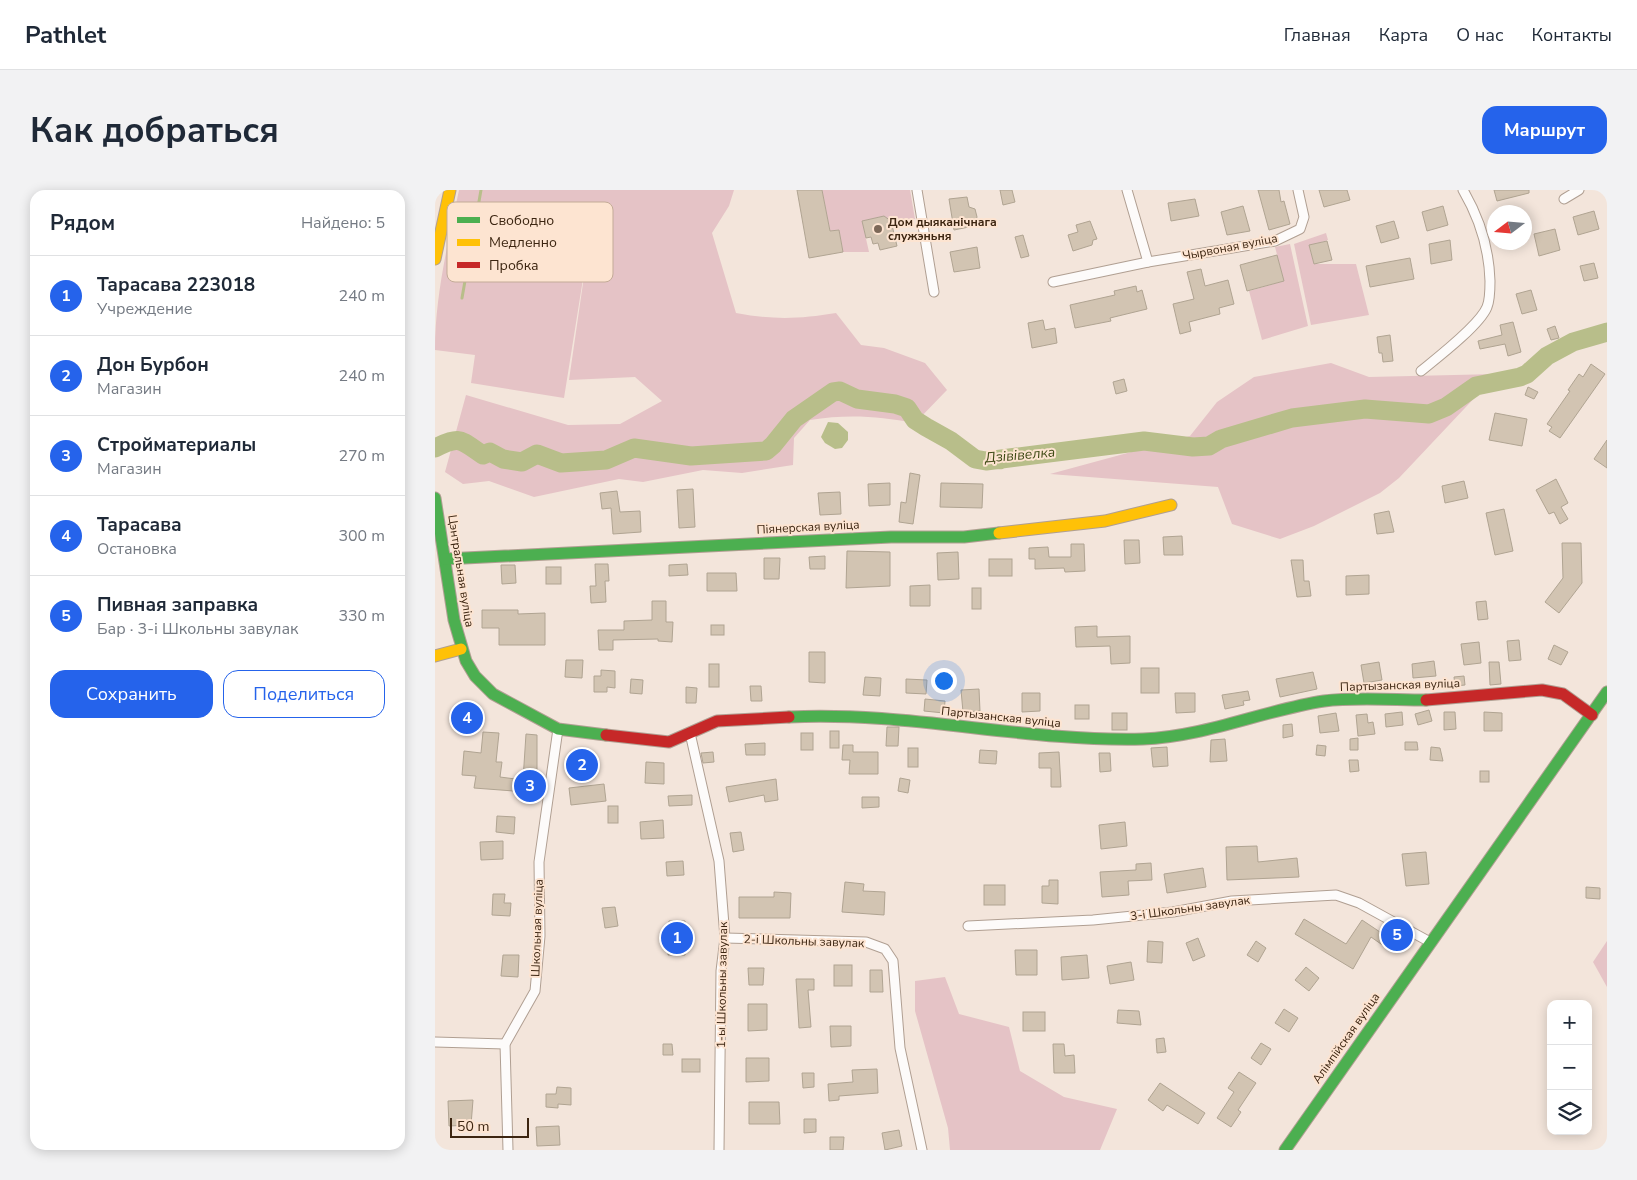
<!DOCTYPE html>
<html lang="ru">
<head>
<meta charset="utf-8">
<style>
	:root { --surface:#fff; --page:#f2f2f3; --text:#1f2937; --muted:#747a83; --line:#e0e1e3; --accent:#2563eb }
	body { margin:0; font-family:"Nunito Sans",sans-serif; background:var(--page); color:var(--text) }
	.controls { position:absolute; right:15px; bottom:15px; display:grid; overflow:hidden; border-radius:10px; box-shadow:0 2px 12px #0003 }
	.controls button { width:45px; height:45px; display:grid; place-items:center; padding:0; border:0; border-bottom:1px solid var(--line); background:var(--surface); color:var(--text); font:25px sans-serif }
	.compass { position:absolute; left:1052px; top:15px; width:45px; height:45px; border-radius:50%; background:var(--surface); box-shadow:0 2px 12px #0003; rotate:254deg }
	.scale { position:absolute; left:15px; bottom:12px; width:79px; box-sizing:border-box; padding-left:5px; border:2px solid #3c2511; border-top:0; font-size:14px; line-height:18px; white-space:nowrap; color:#3c2511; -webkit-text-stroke:4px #fde4d1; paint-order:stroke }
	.you { position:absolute; left:508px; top:490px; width:18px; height:18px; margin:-12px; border:4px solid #fff; border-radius:50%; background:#1a73e8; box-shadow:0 0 0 8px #1a73e833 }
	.badge { display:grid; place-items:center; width:32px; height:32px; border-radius:50%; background:var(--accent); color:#fff; font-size:16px; font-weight:700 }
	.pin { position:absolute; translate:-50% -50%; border:2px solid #fff; box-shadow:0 1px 5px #0006 }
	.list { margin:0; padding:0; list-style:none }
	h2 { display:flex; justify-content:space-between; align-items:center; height:65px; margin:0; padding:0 20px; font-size:21px }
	h2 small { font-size:16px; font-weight:400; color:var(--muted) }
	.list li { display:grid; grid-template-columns:32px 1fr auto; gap:15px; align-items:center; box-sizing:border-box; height:80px; padding:0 20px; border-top:1px solid var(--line) }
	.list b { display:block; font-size:19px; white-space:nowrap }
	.list p { margin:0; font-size:16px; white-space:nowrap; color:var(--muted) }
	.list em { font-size:16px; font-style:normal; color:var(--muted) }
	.actions { display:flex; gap:10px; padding:15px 20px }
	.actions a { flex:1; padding:11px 0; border:1px solid var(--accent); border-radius:15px; text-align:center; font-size:18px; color:var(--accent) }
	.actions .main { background:var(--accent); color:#fff }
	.icon { flex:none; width:28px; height:28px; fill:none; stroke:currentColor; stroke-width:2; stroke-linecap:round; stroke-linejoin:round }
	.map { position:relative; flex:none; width:1172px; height:960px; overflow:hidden; border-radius:15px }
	header { display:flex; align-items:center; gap:30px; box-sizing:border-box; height:70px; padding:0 25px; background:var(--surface); border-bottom:1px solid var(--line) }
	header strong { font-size:24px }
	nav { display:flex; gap:28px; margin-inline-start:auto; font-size:18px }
	.intro { display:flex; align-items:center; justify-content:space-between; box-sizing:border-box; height:120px; padding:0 30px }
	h1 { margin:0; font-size:35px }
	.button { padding:12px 22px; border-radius:15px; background:var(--accent); color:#fff; font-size:18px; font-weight:700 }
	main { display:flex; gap:30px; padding:0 30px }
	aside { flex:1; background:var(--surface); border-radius:15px; box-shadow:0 2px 12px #0003 }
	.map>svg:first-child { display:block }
	.green { fill:#e5c3c6 }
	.water { fill:#b8be8a }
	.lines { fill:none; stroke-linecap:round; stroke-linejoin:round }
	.stream { stroke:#b8be8a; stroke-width:3 }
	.river { stroke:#b8be8a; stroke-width:19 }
	.building { fill:#d2c4b2; stroke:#b0a492 }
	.street-casing { stroke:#b09f92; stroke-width:11 }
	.fast-casing { stroke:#b09f92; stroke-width:13 }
	.slow-casing { stroke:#b09f92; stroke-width:13 }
	.jam-casing { stroke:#b09f92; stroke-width:13 }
	.street { stroke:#fdfbfa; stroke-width:9 }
	.fast { stroke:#4caf50; stroke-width:11 }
	.slow { stroke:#ffc107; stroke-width:11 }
	.jam { stroke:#c62828; stroke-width:11 }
	.poi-dot { fill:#7c6858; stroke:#fde4d1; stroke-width:2 }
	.labels { text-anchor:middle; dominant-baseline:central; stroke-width:4; stroke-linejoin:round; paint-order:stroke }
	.poi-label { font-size:12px; font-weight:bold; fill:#3c2511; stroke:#fde4d1; text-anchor:start }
	.street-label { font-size:12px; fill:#3c2511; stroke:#fde4d1 }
	.water-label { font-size:14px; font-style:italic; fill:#3e4914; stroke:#fde4d1 }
	.key { fill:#fde4d1; stroke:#c3ab97; stroke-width:1 }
	.key-label { font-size:14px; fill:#3c2511 }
</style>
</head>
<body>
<header>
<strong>Pathlet</strong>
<nav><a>Главная</a><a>Карта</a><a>О нас</a><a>Контакты</a></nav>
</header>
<div class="intro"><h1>Как добраться</h1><a class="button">Маршрут</a></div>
<main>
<aside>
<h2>Рядом<small>Найдено: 5</small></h2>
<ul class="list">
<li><span class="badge">1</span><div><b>Тарасава 223018</b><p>Учреждение</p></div><em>240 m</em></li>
<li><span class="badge">2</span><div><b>Дон Бурбон</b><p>Магазин</p></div><em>240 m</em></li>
<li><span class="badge">3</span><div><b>Стройматериалы</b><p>Магазин</p></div><em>270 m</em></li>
<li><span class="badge">4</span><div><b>Тарасава</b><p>Остановка</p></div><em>300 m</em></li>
<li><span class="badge">5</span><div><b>Пивная заправка</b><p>Бар · 3-і Школьны завулак</p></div><em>330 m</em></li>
</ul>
<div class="actions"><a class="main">Сохранить</a><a>Поделиться</a></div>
</aside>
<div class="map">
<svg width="1172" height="960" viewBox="0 0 1172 960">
	<rect width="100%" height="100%" fill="#f3e5db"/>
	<g class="green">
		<path d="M24,0H299L294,16L277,43L301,123C338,130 365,129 401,123L426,155L449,158L490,173L512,200L480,233C443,226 412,224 375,230L359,248L358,275L307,283L268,280L208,292L184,289L99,307L54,291L28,294L10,282L31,205L133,235L185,234L227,211L200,187L134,190L155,45L129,208L36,193L40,165L0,160C0,106 13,53 24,0Z"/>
		<path d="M387,0H475L480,29L456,31L449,26L427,31L434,62H408L404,40L395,41Z"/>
		<path d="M891,43L893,50L874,56L879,74H921L934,125L876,135L859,54Z"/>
		<path d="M855,54L873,136L827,150L814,101L849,91L840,57Z"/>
		<path d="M896,173L934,187L1062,184L964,288L945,303L879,336L845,349L797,334L783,297L615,284L755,246L782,212L819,187Z"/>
		<path d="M1172,751V797L1158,772Z"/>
		<path d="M510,787L524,824L574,837L585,881L629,907L682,919L665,960H515L513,938L480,821V791Z"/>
	</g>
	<g class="water">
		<path d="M393,232L403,233L413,242V250L407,258L400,259L390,253L386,247Z"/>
		<path d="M542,264L556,265L572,274L568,279C559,280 545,277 540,269Z"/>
	</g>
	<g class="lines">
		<path class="stream" d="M27,108L46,0"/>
		<path class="river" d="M0,258C26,245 25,250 48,265L55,262L68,269L87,272L102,264L126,273L171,270L199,258L256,266L331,261L338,255L359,229L398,202L405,201L422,209L460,214L472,218L480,230L491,237L516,251L540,269L551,271L709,251L758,257L774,256L786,249L857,228L930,219L994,224L1011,217L1041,196L1085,187L1092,184L1112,166L1138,152L1172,142"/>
	</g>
	<g class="building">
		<path d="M362,0H387L395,41L404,40L408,62L374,68Z"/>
		<path d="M565,0H577L580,12L568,15Z"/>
		<path d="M823,0H844L846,12L849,11L855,34L834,40Z"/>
		<path d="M884,0H912L915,10L889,17Z"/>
		<path d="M1059,0H1094V3L1062,11Z"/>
		<path d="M532,7L534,17L540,19L542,27L539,36L519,40L514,9Z"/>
		<path d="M760,9L764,26L736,31L733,13Z"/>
		<path d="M808,16L815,41L792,45L786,22Z"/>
		<path d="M1008,16L1013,35L992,41L987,22Z"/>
		<path d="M1159,21L1164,39L1143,45L1138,27Z"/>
		<path d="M449,26L456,31L462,56L445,60L443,53L438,54L436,47L431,48L427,31Z"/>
		<path d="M655,31L662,49L658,50L657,55L638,61L633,45L643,42L641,35Z"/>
		<path d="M959,31L964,48L946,53L941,36Z"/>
		<path d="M1120,39L1125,60L1104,66L1099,44Z"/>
		<path d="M588,45L594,66L586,68L580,47Z"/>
		<path d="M1015,50L1017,70L996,74L994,54Z"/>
		<path d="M892,51L897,70L879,74L874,55Z"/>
		<path d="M542,57L545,78L519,82L515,62Z"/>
		<path d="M842,65L849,91L812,101L805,75Z"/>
		<path d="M975,68L979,89L935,97L931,76Z"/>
		<path d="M1159,73L1163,88L1149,91L1145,76Z"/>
		<path d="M766,79L770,96L793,90L799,114L784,118L785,124L754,132L756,141L745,144L738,114L759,109L752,82Z"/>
		<path d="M701,96L702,102L707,100L712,119L675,128L676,131L640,138L635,115L680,105L679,101Z"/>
		<path d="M1096,100L1102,120L1087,124L1081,104Z"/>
		<path d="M608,130L610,140L620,138L622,153L597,158L593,133Z"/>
		<path d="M1078,132L1086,162L1073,166L1070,154L1045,159L1043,151L1067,145L1065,135Z"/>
		<path d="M1120,136L1124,148L1116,150L1112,139Z"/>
		<path d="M955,145L958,171L948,172L947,163H944L942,147Z"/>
		<path d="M1156,174L1170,184L1125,248L1114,241L1117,237L1112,234L1135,201L1133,200L1144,184L1148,187Z"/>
		<path d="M689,189L692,201L681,204L678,192Z"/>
		<path d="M1093,197L1103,202L1099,209L1090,205Z"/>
		<path d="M1060,223L1092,229L1087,256L1054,250Z"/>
		<path d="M1172,250V278L1159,269Z"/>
		<path d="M475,283L485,285L478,334L464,332L466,312L471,313Z"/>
		<path d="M1121,289L1133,313L1126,317L1133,329L1125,334L1119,322L1114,324L1101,300Z"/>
		<path d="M1029,291L1033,308L1010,313L1007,296Z"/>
		<path d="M455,293V315L434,316L433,294Z"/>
		<path d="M506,293L548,294L547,318L505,317Z"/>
		<path d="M258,299L260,337L244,338L242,300Z"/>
		<path d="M182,301L185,322L205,321L206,342L178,344L176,318L167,319L165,303Z"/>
		<path d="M405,302L406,324L385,325L383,303Z"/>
		<path d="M1069,319L1078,361L1060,365L1051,323Z"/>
		<path d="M954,321L959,342L942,344L939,324Z"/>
		<path d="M747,346L748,365H729L728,347Z"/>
		<path d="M689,350H704L705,373L690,374Z"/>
		<path d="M1127,353H1146L1147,393L1124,423L1110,412L1128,388Z"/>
		<path d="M636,354H649L650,381L630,382L629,378L600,379V369H594V358L613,357L614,367H636Z"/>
		<path d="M412,361L455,362V396L411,398Z"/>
		<path d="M523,362L524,389L503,390L502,363Z"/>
		<path d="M390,366V379H375L374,367Z"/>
		<path d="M329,368H345L344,389H329Z"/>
		<rect x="554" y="369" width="23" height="17"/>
		<path d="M856,370H868L869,391H874L876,406L862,407Z"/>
		<path d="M160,374H173L174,391H170L171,412L156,413L155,396H161Z"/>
		<path d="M252,374L253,385L234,386V375Z"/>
		<path d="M66,375H80L81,393L67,394Z"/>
		<rect x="111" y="377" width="15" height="17"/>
		<path d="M272,383H301L302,401H272Z"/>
		<path d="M934,385V404L911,405V386Z"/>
		<path d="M495,395V416H475V396Z"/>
		<rect x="537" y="398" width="9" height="21"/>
		<path d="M217,411H231V432H238L237,452L223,451V449L178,450V460H164L163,440H189V431L217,430Z"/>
		<path d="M1051,411L1053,429L1043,430L1041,412Z"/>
		<path d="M47,420H83V424L110,423V455H64V438H47Z"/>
		<rect x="276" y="435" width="13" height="10"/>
		<path d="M662,436V447L695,446V473L676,474L675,456L641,457L640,437Z"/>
		<path d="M1084,450L1086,470L1074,471L1072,451Z"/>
		<path d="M1044,452L1046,473L1029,475L1026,454Z"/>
		<path d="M1119,455L1133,462L1126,475L1113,469Z"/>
		<path d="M374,462H390V493L374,492Z"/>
		<path d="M131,470H148L147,488L130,487Z"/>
		<path d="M999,471L1001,486L978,488L977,474Z"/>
		<path d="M944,472L947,490L929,493L926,475Z"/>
		<path d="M1054,472H1064L1066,494L1055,495Z"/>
		<rect x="274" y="474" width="10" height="23"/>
		<rect x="706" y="478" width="18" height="25"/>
		<path d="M166,480L180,481V498L172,497V502H159V486H166Z"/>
		<path d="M878,482L882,499L845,507L841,489Z"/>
		<path d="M1029,486L1030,495L1020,496L1019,487Z"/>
		<path d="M430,487L446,488L445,506L428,505Z"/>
		<path d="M196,489L208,490L207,504L195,503Z"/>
		<path d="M471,489L492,490L491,504L471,503Z"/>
		<path d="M315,496H326L327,511H316Z"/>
		<path d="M251,497L262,498L261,513H251Z"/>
		<path d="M544,499L545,521L528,522L526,500Z"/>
		<path d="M813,501L815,510L808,511L809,515L790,519L787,505Z"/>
		<path d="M587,503H605V521L587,522Z"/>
		<path d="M740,503H760V522L741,523Z"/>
		<path d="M490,509L510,511L509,523L489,521Z"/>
		<rect x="640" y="515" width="14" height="14"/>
		<path d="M994,520L997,531L983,535L980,524Z"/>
		<path d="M967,522L968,535L951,537L950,524Z"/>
		<path d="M1009,522H1020L1021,539L1009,540Z"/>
		<path d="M1049,522L1067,523V541H1049Z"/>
		<rect x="677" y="523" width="15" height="17"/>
		<path d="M901,523L904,541L885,543L883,526Z"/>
		<path d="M932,524L933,533L938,532L940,544L923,546L921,525Z"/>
		<path d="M857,534L858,546L848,548V535Z"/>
		<path d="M452,537H464L463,556H451Z"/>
		<rect x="395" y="541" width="9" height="17"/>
		<path d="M48,542L64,543L61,572H67L65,587L88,590L91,544L102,545V591L107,592L105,603L39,598L41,586L27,585L29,561L46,563Z"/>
		<rect x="366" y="543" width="12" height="17"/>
		<path d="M923,548V560H915V549Z"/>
		<path d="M790,549L792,571L775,572L776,550Z"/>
		<path d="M970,552H982L983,560H970Z"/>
		<path d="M330,553V565H311L310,554Z"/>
		<path d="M408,555H418V562H443V584H414L415,570H407Z"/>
		<path d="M882,555L891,556L890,566L881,565Z"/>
		<path d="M732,557L733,576L718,577L716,558Z"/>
		<path d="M996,557L1005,558L1008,571L995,570Z"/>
		<rect x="473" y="558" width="10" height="19"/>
		<path d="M545,560L562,561L561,574L544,573Z"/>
		<path d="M278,562L279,572L268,573L266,563Z"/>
		<path d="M624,562L626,597H616V578H604V563Z"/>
		<path d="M664,563H675L676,581L665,582Z"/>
		<path d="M139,566L156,567L155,584L138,583Z"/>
		<path d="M914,570H923L924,581L915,582Z"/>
		<path d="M211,572L229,573V594L210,593Z"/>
		<rect x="1045" y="581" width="9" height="11"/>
		<path d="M465,588L475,590L473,603L463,601Z"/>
		<path d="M341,589L343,610L330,612L329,605L294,612L291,597Z"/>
		<path d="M169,594L171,611L136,615L134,598Z"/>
		<path d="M257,605V615L234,616L233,606Z"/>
		<path d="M427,607H444V617L427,618Z"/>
		<rect x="173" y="616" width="10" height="17"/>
		<path d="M62,626L80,627L79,644L61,642Z"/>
		<path d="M228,630L229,648L206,649L205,632Z"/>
		<path d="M690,632L692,656L666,659L664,635Z"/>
		<path d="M306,642L309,660L298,662L295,643Z"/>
		<path d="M68,651V669L46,670L45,652Z"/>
		<path d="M822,656L823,672L862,668L864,687L792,690L791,657Z"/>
		<path d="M991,662L994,694L971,696L967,664Z"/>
		<path d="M248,671L249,685L232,686L231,672Z"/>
		<path d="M716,673L717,690L693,691L694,705L667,707L665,682L701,680V674Z"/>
		<path d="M768,678L771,697L732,703L729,684Z"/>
		<path d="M614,690H623V714L607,713V696H614Z"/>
		<path d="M410,692L429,694L428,701L450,702L449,725L407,722Z"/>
		<rect x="549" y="695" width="21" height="20"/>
		<path d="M1151,697L1165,698V709L1151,708Z"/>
		<path d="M339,702L356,703L355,728H304V707H339Z"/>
		<path d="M58,704H70L69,713H76L75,726L57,725Z"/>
		<path d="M180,717L183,736L170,738L167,718Z"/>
		<path d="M869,729L911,754L927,730L948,744L953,736L966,745L956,761L936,747L918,779L860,744Z"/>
		<path d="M234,731H250V765H233Z"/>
		<path d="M763,748L770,766L758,771L751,753Z"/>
		<path d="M713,751L728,752L727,773L712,772Z"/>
		<path d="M821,751L831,758L823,772L812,765Z"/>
		<path d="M580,760H602V785H581Z"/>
		<path d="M68,765H84L83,787L66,786Z"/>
		<path d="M652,765L654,788L627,790L626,767Z"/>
		<path d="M696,772L699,790L675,794L672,776Z"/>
		<rect x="399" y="775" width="18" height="21"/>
		<path d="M871,777L884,788L874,801L860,790Z"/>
		<path d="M313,778H329L328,795H314Z"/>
		<path d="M435,780H447L448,802H435Z"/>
		<path d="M361,789H379V800H373L376,837L364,838Z"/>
		<path d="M313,814H332V840L313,841Z"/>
		<path d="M849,819L863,828L854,842L840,833Z"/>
		<path d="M683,820L704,821L706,835L682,833Z"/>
		<rect x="588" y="822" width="22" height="19"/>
		<path d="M395,836H416V856L396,857Z"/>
		<path d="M729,848L731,862L722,863L721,849Z"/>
		<path d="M826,853L836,859L826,875L816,868Z"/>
		<path d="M228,854H237L238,865H228Z"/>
		<path d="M618,854H629L630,866L639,865L640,883H619Z"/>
		<path d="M311,868H334V891L311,892Z"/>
		<rect x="247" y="869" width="18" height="13"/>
		<path d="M442,879L443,903L404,906V910L394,911L393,894L418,892L417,880Z"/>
		<path d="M804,882L821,893L803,920L806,922L796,937L782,928L799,902L793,898Z"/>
		<path d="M367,883H379V897L368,898Z"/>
		<path d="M725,893L770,923L763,934L732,915L728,921L713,910Z"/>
		<path d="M122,897L136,898V915L123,914V918L111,917V904H121Z"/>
		<path d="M38,910L36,935L14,936L13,911Z"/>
		<path d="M314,912H344L345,934H314Z"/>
		<path d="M369,929H381V942L369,943Z"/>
		<path d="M124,936L125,955L102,956L101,937Z"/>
		<path d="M464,940L467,956L450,960L447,943Z"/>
		<path d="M395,947H409L408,960H395Z"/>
	</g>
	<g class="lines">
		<defs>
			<g id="street">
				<path d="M482,0L499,102"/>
				<path d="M692,0L713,72"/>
				<path d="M1129,9L1144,0"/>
				<path d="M618,92L713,72L840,51L865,39L869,27L863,0"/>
				<path d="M986,181C1002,168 1045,135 1052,117C1055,110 1055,99 1055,91C1054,57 1045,29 1028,0"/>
				<path d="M255,543L284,671L290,748L286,781L284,960"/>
				<path d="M533,736L658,730L738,722L797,711L901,705L924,713L995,752"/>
				<path d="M290,748L431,752L450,759L458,771L465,858L487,960"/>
				<path d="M0,852L70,854"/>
				<path d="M73,960L70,854L100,801L105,746L104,672L123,539"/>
			</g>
			<g id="fast">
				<path d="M0,308L19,430L31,471L40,486L58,504L123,539L171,545"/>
				<path d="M10,369L456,347H529L564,343"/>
				<path d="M354,527C473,521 589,552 708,549C769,547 829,520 889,511C919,507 960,510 991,510"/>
				<path d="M850,960L1172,502"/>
			</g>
			<g id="slow">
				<path d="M0,69L15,0"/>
				<path d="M564,343L670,331L736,315"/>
				<path d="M0,466L26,459"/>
			</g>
			<g id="jam">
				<path d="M991,510L1107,500L1128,504L1157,525"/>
				<path d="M171,545L234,552L282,531L354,527"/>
			</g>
		</defs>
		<use href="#street" class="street-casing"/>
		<use href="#fast" class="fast-casing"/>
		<use href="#slow" class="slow-casing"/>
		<use href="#jam" class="jam-casing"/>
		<use href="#street" class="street"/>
		<use href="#fast" class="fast"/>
		<use href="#slow" class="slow"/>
		<use href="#jam" class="jam"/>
	</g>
	<circle class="poi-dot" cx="443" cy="39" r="5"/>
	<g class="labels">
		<g class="poi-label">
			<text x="453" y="32">Дом дыяканічнага<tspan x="453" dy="14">служэньня</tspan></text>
		</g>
		<g class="street-label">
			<text transform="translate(795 57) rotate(-11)">Чырвоная вуліца</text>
			<text transform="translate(373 337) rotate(-3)">Піянерская вуліца</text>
			<text transform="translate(26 381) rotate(81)">Цэнтральная вуліца</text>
			<text transform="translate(965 495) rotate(-2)">Партызанская вуліца</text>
			<text transform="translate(566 527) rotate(6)">Партызанская вуліца</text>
			<text transform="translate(755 718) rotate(-8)">3-і Школьны завулак</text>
			<text transform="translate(102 738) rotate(-88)">Школьная вуліца</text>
			<text transform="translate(369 751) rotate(2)">2-і Школьны завулак</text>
			<text transform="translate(287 795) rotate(-89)">1-ы Школьны завулак</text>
			<text transform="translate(911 848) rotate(-55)">Алімпійская вуліца</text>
		</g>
		<g class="water-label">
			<text transform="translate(585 265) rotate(-5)">Дзівівелка</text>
		</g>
	</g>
	<rect x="12" y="12" width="166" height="80" rx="8" class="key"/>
	<rect x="22" y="27" width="23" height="6" fill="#4caf50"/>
	<rect x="22" y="49" width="23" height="7" fill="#ffc107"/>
	<rect x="22" y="72" width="23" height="6" fill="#c62828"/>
	<g class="key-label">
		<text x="54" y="35">Свободно</text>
		<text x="54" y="57">Медленно</text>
		<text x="54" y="80">Пробка</text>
	</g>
</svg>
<div class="controls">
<button>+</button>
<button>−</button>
<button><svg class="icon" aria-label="layers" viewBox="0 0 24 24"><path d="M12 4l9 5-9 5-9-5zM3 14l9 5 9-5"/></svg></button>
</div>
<svg class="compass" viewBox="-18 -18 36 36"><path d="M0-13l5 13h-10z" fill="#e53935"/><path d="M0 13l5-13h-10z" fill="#747a83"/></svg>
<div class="scale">50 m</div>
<div class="you"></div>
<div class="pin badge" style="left:242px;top:748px">1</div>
<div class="pin badge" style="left:147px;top:575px">2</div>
<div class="pin badge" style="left:95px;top:596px">3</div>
<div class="pin badge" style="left:32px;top:528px">4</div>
<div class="pin badge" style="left:962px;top:745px">5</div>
</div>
</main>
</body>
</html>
